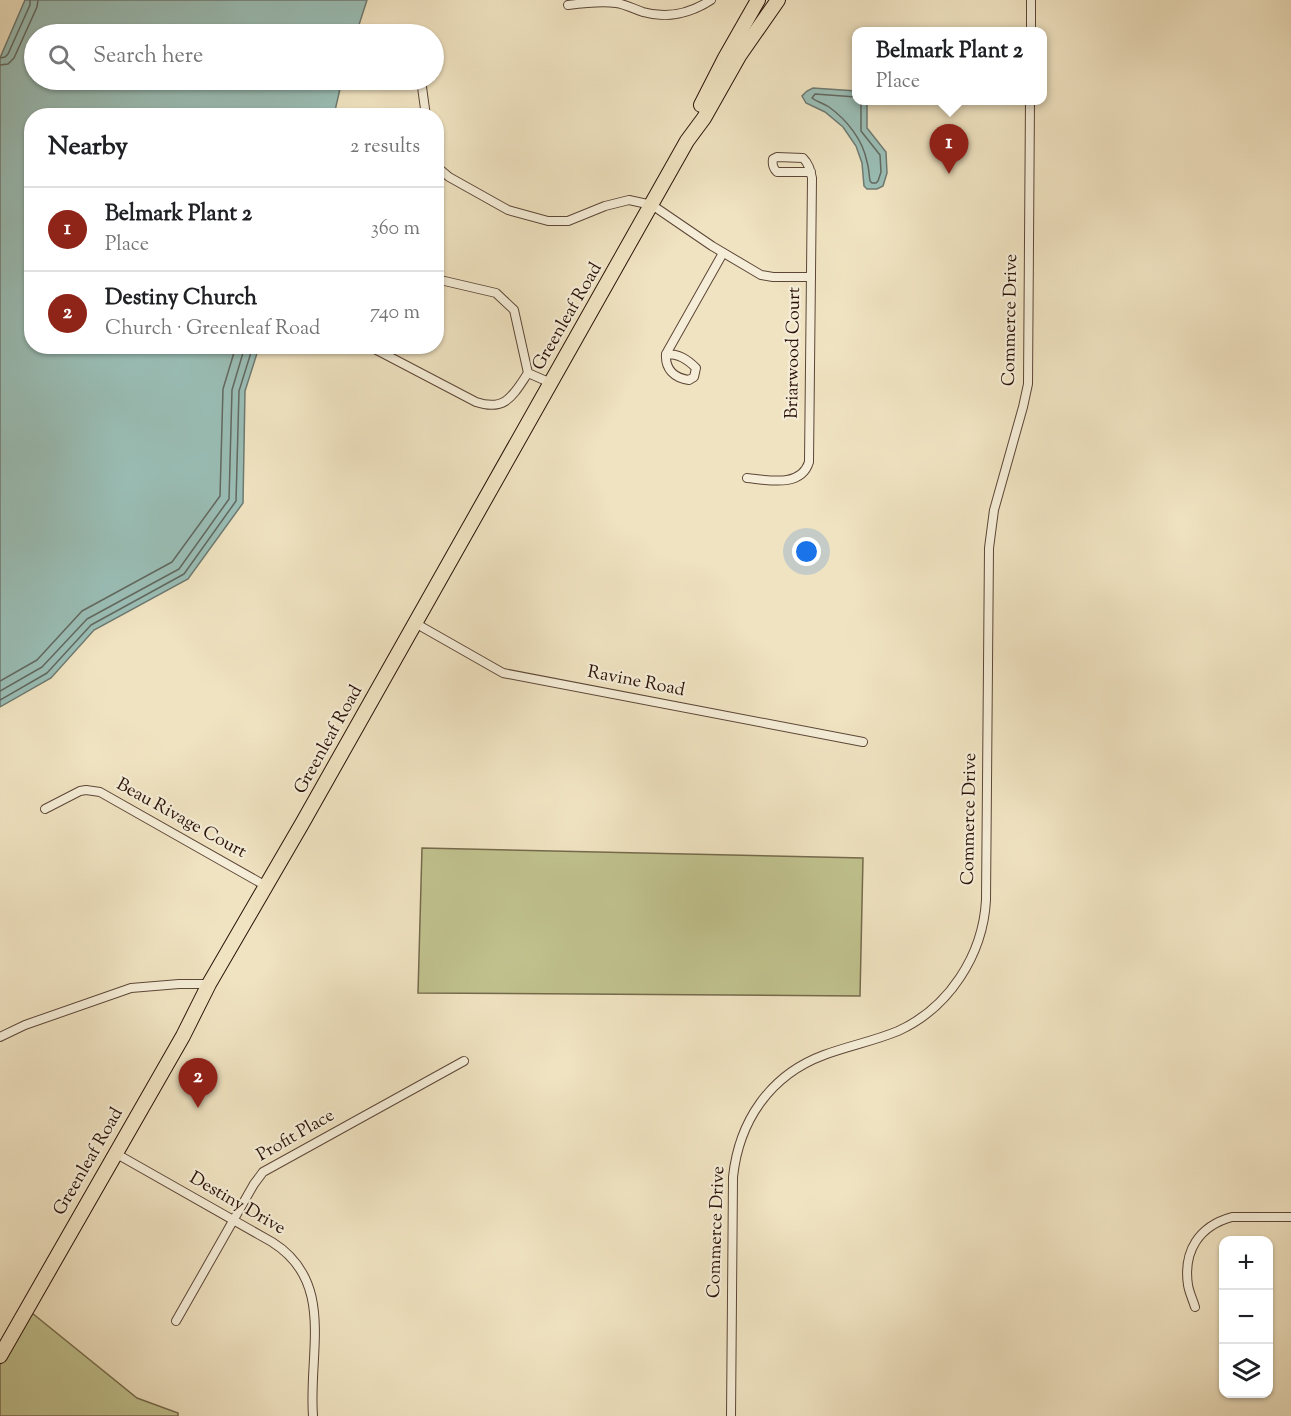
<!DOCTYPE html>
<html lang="en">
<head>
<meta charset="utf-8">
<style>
	:root { --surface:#fff; --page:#f6f6f6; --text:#202124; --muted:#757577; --line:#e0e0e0; --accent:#8f2418 }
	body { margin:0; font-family:"Sorts Mill Goudy",serif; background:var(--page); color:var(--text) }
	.controls { position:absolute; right:18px; bottom:18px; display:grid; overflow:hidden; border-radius:12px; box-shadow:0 2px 4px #0004 }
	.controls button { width:54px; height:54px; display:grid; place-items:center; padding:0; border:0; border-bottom:2px solid var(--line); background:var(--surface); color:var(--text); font:30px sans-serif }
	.you { position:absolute; left:807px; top:552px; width:21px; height:21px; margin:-15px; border:4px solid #fff; border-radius:50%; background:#1a73e8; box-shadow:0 0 0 9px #1a73e833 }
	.badge { display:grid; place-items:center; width:39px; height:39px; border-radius:50%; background:var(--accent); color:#fff; font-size:20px; font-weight:700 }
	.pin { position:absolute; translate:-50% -50px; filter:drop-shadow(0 2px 3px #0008) }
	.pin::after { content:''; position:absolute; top:32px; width:21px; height:18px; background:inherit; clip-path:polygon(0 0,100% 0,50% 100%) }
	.popup { position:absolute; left:852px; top:27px; width:195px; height:78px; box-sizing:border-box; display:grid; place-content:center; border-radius:12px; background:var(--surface); filter:drop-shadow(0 2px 4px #0005); font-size:20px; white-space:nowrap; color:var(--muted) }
	.popup b { font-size:22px; color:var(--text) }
	.popup::after { content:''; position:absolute; left:50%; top:100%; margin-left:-12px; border:12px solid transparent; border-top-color:var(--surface) }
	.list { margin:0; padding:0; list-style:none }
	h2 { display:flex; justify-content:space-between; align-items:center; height:78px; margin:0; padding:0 24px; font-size:26px }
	h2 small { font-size:20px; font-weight:400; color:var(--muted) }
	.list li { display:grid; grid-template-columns:39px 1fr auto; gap:18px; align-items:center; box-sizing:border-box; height:84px; padding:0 24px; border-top:2px solid var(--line) }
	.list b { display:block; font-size:22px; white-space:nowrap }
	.list p { margin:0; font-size:20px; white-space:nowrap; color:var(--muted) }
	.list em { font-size:20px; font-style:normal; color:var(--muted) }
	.icon { flex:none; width:33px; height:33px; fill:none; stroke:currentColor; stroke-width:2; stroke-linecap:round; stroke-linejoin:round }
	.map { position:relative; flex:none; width:1291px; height:1416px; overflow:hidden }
	.search { position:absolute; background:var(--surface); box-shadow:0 2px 4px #0004; left:24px; top:24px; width:420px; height:66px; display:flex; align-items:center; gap:15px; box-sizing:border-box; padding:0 21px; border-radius:33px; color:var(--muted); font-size:22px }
	.panel { position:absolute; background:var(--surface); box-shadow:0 2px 4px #0004; left:24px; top:108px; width:420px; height:246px; border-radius:24px }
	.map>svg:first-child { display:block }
	.green { fill:#c0c28e; stroke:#756a4c; stroke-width:1.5 }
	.water { fill:#9abeb6; stroke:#6d7971; stroke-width:1.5 }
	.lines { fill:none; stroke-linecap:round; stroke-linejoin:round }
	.shore { stroke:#626860; stroke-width:1.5 }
	.minor-casing { stroke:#5c4637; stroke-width:10 }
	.primary-casing { stroke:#2a1209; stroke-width:16 }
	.minor { stroke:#f5edd7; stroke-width:8 }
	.primary { stroke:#f0e3c1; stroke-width:14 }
	.labels { text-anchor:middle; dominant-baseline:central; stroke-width:4.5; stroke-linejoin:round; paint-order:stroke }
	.street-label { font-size:18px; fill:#2a1209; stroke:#f5edd7 }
</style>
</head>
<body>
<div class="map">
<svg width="1291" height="1416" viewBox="0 0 1291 1416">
	<rect width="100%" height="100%" fill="#f0e3c1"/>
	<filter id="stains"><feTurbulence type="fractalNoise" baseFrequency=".00333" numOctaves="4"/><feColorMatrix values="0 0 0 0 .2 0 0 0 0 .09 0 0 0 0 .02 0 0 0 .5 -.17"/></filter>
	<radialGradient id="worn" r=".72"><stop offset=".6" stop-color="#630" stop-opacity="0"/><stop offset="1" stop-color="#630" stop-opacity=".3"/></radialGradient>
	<g class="green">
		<path d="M422,848L863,858L860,996L418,993Z"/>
		<path d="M32,1313L137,1398L178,1413V1416H0V1363Z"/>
	</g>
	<g class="water">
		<path d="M25,0H367L356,34H34V80H342L334,115L32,116V346L259,347L245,391L243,503L188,579L94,630L51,678L0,707V58Z"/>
		<path d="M813,88L856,91V100L867,101V128L886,152L887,173L883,186L877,189H867L864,186L862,163L856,146L843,127L825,112L806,103L802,96L807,91Z"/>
	</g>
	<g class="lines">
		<g class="shore">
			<path d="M0,58L5,57L8,54L30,5V0"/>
			<path d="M0,65L8,64L14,58L37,7L38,0"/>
			<path d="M856,97L815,94L812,98C817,102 823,103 829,107C847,120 863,140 867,162C869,168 869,175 870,181L872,183H876L878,181L881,172L880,155L861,131V100"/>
			<path d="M0,681L37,660L82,611L172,562L220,496L223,389L236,346"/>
			<path d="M0,691L42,667L87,619L179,569L229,499L232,390L245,346"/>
			<path d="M0,700L47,673L91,625L184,574L236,501L239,391L253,346"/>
		</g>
		<defs>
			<g id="minor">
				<path d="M568,5C584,3 600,1 616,3C625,4 634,9 643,12C667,19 691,13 711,0"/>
				<path d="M1031,32V0"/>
				<path d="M421,80L426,116"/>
				<path d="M436,166L449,177L508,210L548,221H568L605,206L629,200L652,205L712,246L761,275L773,277H811"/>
				<path d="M436,279L496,293L514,310L528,373L551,383"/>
				<path d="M369,346L476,402C506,412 513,395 528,373"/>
				<path d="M666,354C679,354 687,359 696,368L694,377L689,380C674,378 665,369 666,354L723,253"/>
				<path d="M747,478C768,480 801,488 809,462L812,178C810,170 809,164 803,158L777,157L773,159C772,165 773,168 777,172H811"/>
				<path d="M415,623L503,673L863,742"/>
				<path d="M45,809L80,791L86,790L100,792L266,886"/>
				<path d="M0,1037L25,1025L131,988L179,984H209"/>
				<path d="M115,1153L272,1242C336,1282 308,1353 313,1416"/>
				<path d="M1195,1307C1193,1300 1189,1292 1188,1285C1183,1251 1199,1226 1232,1217H1291"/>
				<path d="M176,1321L254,1184L263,1172L464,1061"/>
				<path d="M731,1416L733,1177C739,1121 770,1075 824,1055C848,1046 874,1041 898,1031C949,1008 983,955 986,900L989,548L994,510L1023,407L1028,384L1030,100"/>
			</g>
			<g id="primary">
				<path d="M701,105L725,58L758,0"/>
				<path d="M0,1356L183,1036L209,984L303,822L687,141L704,118L739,56L778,0"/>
			</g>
		</defs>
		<use href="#minor" class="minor-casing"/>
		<use href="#primary" class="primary-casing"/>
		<use href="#minor" class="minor"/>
		<use href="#primary" class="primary"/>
	</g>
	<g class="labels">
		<g class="street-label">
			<text transform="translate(568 317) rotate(-60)">Greenleaf Road</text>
			<text transform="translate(1011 320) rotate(-89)">Commerce Drive</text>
			<text transform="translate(794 353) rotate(-89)">Briarwood Court</text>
			<text transform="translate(636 682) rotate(11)">Ravine Road</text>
			<text transform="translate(329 740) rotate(-61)">Greenleaf Road</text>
			<text transform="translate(181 819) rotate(29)">Beau Rivage Court</text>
			<text transform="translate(970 819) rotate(-89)">Commerce Drive</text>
			<text transform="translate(296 1136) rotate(-30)">Profit Place</text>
			<text transform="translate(89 1162) rotate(-60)">Greenleaf Road</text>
			<text transform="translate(237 1204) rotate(30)">Destiny Drive</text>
			<text transform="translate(717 1232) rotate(-88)">Commerce Drive</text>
		</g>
	</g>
	<rect width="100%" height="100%" filter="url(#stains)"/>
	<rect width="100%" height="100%" fill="url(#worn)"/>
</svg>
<div class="controls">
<button>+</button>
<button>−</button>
<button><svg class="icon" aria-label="layers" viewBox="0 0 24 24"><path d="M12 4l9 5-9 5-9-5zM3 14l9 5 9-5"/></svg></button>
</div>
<div class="you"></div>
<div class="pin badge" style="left:949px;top:174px">1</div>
<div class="popup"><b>Belmark Plant 2</b>Place</div>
<div class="pin badge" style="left:198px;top:1108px">2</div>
<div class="search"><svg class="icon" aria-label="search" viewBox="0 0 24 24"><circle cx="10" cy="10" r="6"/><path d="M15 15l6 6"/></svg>Search here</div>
<section class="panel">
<h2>Nearby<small>2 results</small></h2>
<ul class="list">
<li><span class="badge">1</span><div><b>Belmark Plant 2</b><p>Place</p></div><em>360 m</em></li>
<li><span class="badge">2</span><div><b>Destiny Church</b><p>Church · Greenleaf Road</p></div><em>740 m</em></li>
</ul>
</section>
</div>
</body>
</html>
